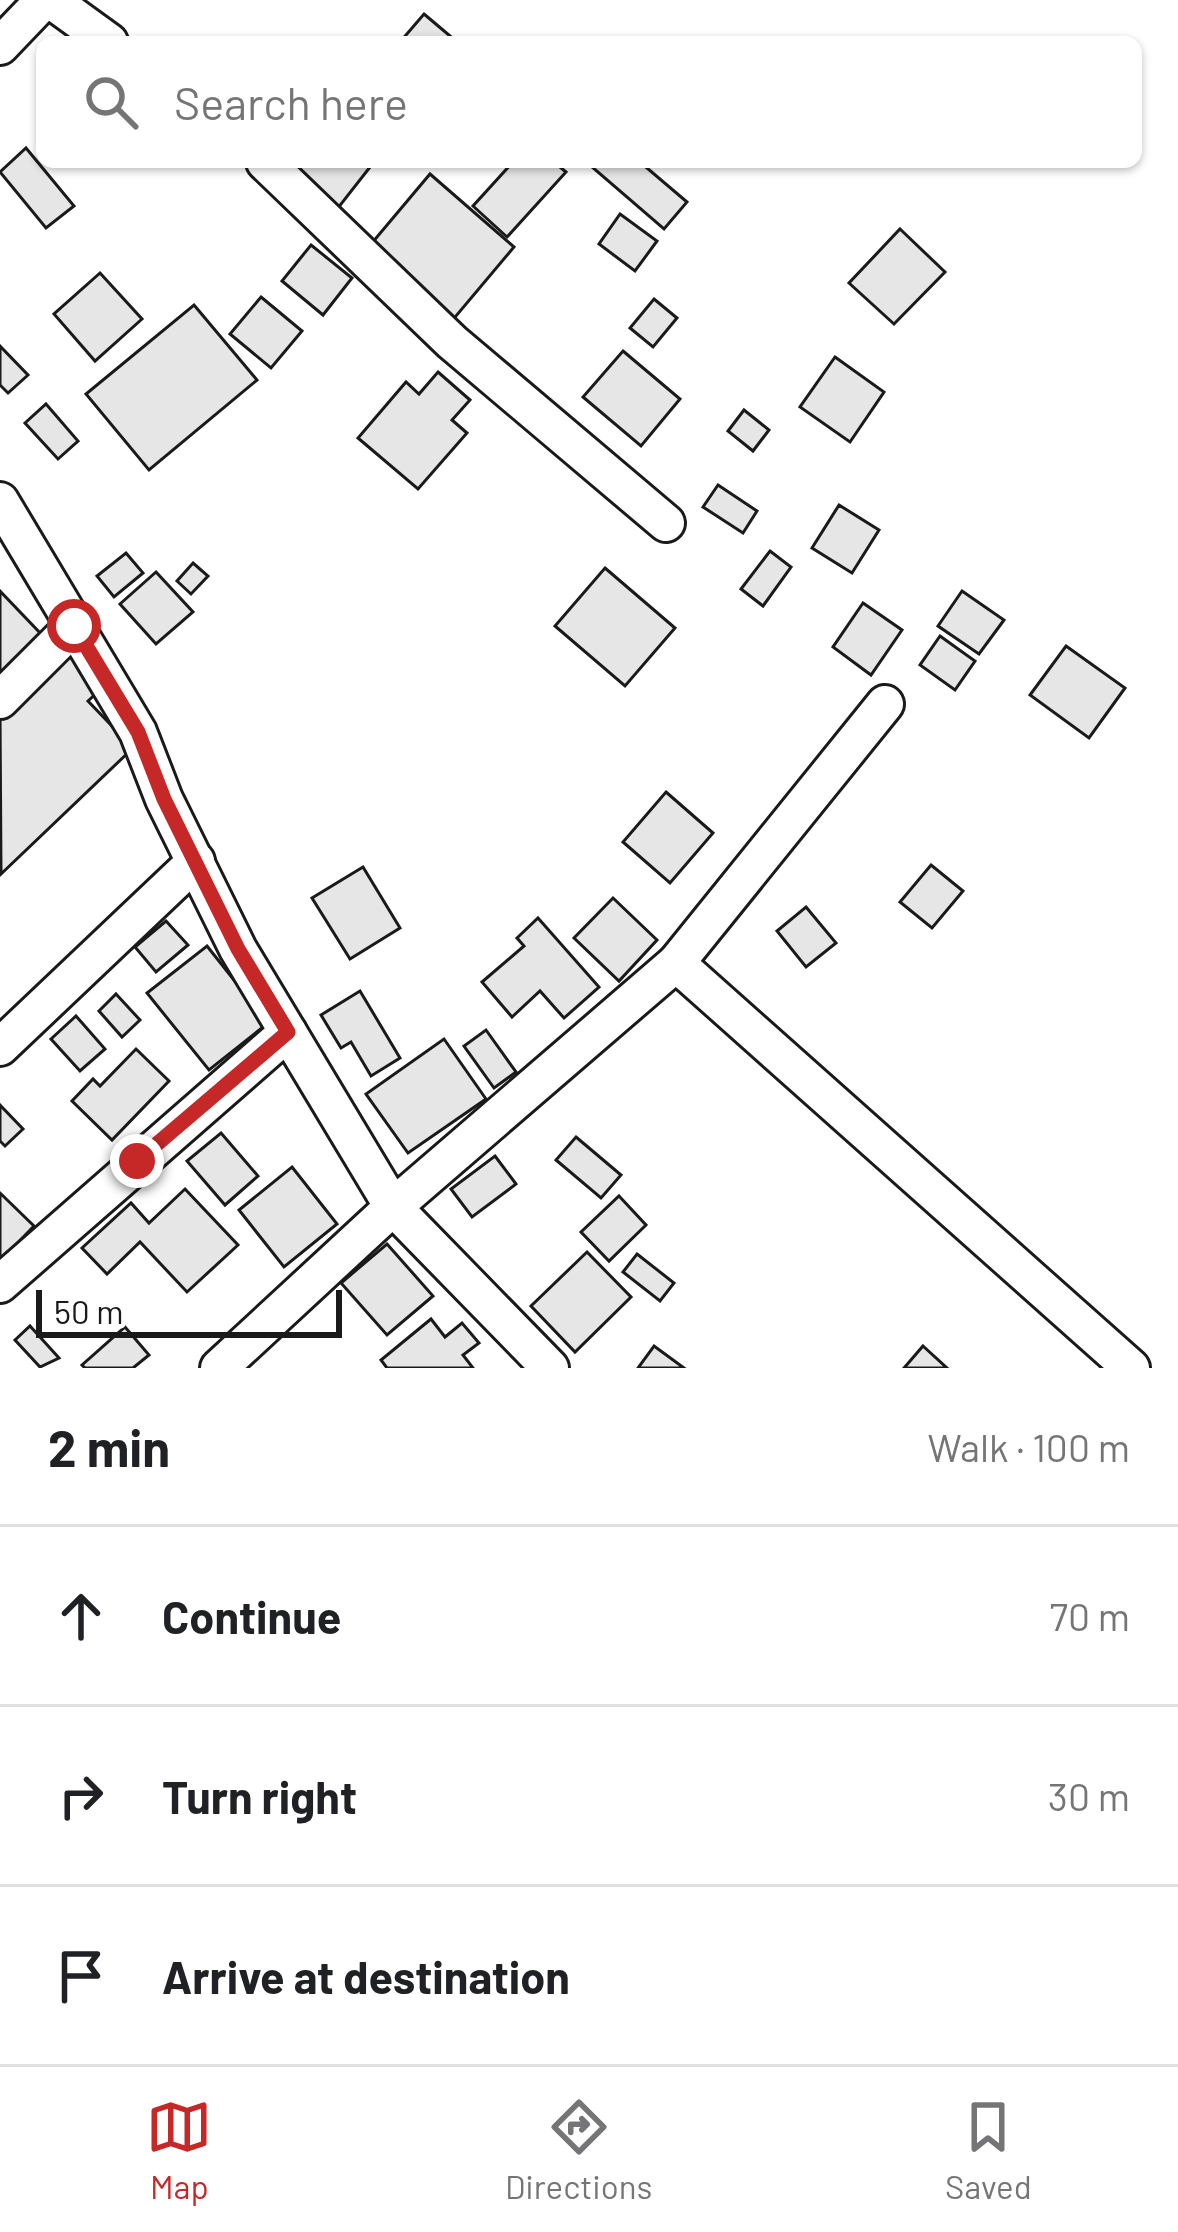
<!DOCTYPE html>
<html lang="en">
<head>
<meta charset="utf-8">
<style>
	:root { --surface:#fff; --page:#f6f6f6; --text:#202124; --muted:#757577; --line:#e0e0e0; --accent:#c62828 }
	body { margin:0; font-family:Barlow,sans-serif; background:var(--page); color:var(--text) }
	.scale { position:absolute; left:36px; bottom:30px; width:306px; box-sizing:border-box; padding-left:12px; border:6px solid #1a1a1a; border-top:0; font-size:33px; line-height:42px; white-space:nowrap; color:#1a1a1a; -webkit-text-stroke:9px #fff; paint-order:stroke }
	.stop { position:absolute; width:36px; height:36px; margin:-27px; border:9px solid #c62828; border-radius:50%; background:#fff }
	.stop.end { background:#c62828; border-color:#fff; box-shadow:0 3px 12px #0008 }
	.list { margin:0; padding:0; list-style:none }
	h2 { display:flex; justify-content:space-between; align-items:center; height:156px; margin:0; padding:0 48px; font-size:51px }
	h2 small { font-size:39px; font-weight:400; color:var(--muted) }
	.list li { display:grid; grid-template-columns:78px 1fr auto; gap:36px; align-items:center; box-sizing:border-box; height:180px; padding:0 48px; border-top:3px solid var(--line) }
	.list b { display:block; font-size:45px; white-space:nowrap }
	.list em { font-size:39px; font-style:normal; color:var(--muted) }
	.icon { flex:none; width:66px; height:66px; fill:none; stroke:currentColor; stroke-width:2; stroke-linecap:round; stroke-linejoin:round }
	.map { position:relative; flex:none; width:1178px; height:1368px; overflow:hidden }
	.search { position:absolute; background:var(--surface); box-shadow:0 3px 9px #0004; left:36px; right:36px; top:36px; height:132px; display:flex; align-items:center; gap:30px; box-sizing:border-box; padding:0 42px; border-radius:18px; color:var(--muted); font-size:45px }
	.sheet { height:696px; background:var(--surface) }
	nav { display:flex; justify-content:space-around; align-items:center; box-sizing:border-box; height:168px; border-top:3px solid var(--line); background:var(--surface); font-size:33px; color:var(--muted) }
	nav a { display:grid; justify-items:center; gap:6px }
	nav .on { color:var(--accent) }
	.map>svg:first-child { display:block }
	.building { fill:#e6e6e6; stroke:#1a1a1a; stroke-width:3 }
	.lines { fill:none; stroke-linecap:round; stroke-linejoin:round }
	.street-casing { stroke:#1a1a1a; stroke-width:42 }
	.street { stroke:#fff; stroke-width:36 }
	.route { stroke:#c62828; stroke-width:15 }
</style>
</head>
<body>
<div class="map">
<svg width="1178" height="1368" viewBox="0 0 1178 1368">
	<rect width="100%" height="100%" fill="#fff"/>
	<g class="building">
		<path d="M424,14L456,41V42H400Z"/>
		<path d="M26,148L74,206L46,228L0,172Z"/>
		<path d="M280,162H374L338,208Z"/>
		<path d="M513,162H554L566,172L507,237L473,206Z"/>
		<path d="M597,162H640L687,202L664,229L592,167Z"/>
		<path d="M430,174L514,247L451,322L366,250Z"/>
		<path d="M620,214L657,241L635,271L599,244Z"/>
		<path d="M900,229L945,272L894,324L849,283Z"/>
		<path d="M311,245L352,278L323,315L282,281Z"/>
		<path d="M100,273L142,319L95,361L54,314Z"/>
		<path d="M261,297L302,331L271,368L230,334Z"/>
		<path d="M654,299L677,318L653,347L630,328Z"/>
		<path d="M194,305L257,380L149,470L86,394Z"/>
		<path d="M0,346L28,375L8,393L0,385Z"/>
		<path d="M623,351L680,399L641,446L583,397Z"/>
		<path d="M835,357L884,392L850,442L800,407Z"/>
		<path d="M438,372L470,400L452,420L467,433L418,489L358,438L406,382L419,394Z"/>
		<path d="M46,404L78,441L58,459L25,423Z"/>
		<path d="M744,410L769,430L753,451L728,431Z"/>
		<path d="M718,485L757,511L743,533L703,507Z"/>
		<path d="M839,505L879,530L852,573L812,548Z"/>
		<path d="M770,551L791,567L763,606L741,589Z"/>
		<path d="M126,553L143,573L114,597L97,576Z"/>
		<path d="M193,563L208,576L191,594L177,581Z"/>
		<path d="M605,568L675,628L625,686L555,626Z"/>
		<path d="M156,572L193,612L156,644L120,604Z"/>
		<path d="M0,591L42,635L0,675Z"/>
		<path d="M962,591L1004,620L979,654L938,626Z"/>
		<path d="M863,603L902,630L871,675L833,647Z"/>
		<path d="M940,636L975,661L955,690L920,665Z"/>
		<path d="M1066,646L1125,688L1089,738L1030,695Z"/>
		<path d="M66,649L103,687L88,701L133,748L1,874L0,712Z"/>
		<path d="M666,792L713,833L670,883L623,842Z"/>
		<path d="M931,865L963,891L932,928L900,902Z"/>
		<path d="M363,867L400,928L350,959L312,898Z"/>
		<path d="M613,898L657,940L619,981L574,938Z"/>
		<path d="M806,907L836,943L806,967L777,931Z"/>
		<path d="M538,918L599,987L564,1018L540,991L512,1017L482,982L524,946L517,938Z"/>
		<path d="M166,921L188,945L156,972L135,947Z"/>
		<path d="M207,946L268,1023L209,1070L147,993Z"/>
		<path d="M360,991L400,1058L371,1076L351,1042L341,1048L321,1015Z"/>
		<path d="M116,994L140,1020L122,1037L99,1011Z"/>
		<path d="M76,1016L105,1049L80,1071L51,1039Z"/>
		<path d="M486,1030L516,1072L494,1088L464,1046Z"/>
		<path d="M444,1039L486,1099L408,1153L366,1094Z"/>
		<path d="M136,1049L169,1081L112,1140L72,1101L93,1079L100,1086Z"/>
		<path d="M0,1105L23,1129L5,1146L0,1141Z"/>
		<path d="M221,1133L258,1176L225,1205L187,1161Z"/>
		<path d="M576,1137L621,1175L601,1198L556,1160Z"/>
		<path d="M495,1156L516,1184L472,1217L451,1189Z"/>
		<path d="M292,1167L337,1224L284,1267L239,1210Z"/>
		<path d="M185,1189L238,1245L187,1292L140,1242L107,1274L82,1248L131,1203L149,1223Z"/>
		<path d="M0,1193L34,1226L0,1261Z"/>
		<path d="M619,1196L646,1225L609,1261L581,1232Z"/>
		<path d="M387,1244L433,1296L387,1335L341,1283Z"/>
		<path d="M587,1252L631,1297L575,1352L531,1306Z"/>
		<path d="M637,1254L674,1283L660,1301L623,1272Z"/>
		<path d="M431,1319L445,1337L462,1323L479,1343L463,1355L473,1368H387L381,1360Z"/>
		<path d="M30,1326L59,1358L40,1367L15,1340Z"/>
		<path d="M125,1327L149,1355L133,1368H85L82,1365Z"/>
		<path d="M654,1346L684,1368H638Z"/>
		<path d="M923,1346L947,1368H904Z"/>
	</g>
	<g class="lines">
		<defs>
			<g id="street">
				<path d="M51,0L109,42"/>
				<path d="M0,46L44,0"/>
				<path d="M265,162L452,342L666,523"/>
				<path d="M0,501L138,732L164,799L238,949L393,1207L550,1368"/>
				<path d="M0,700L74,626"/>
				<path d="M676,963L885,704"/>
				<path d="M0,1047L196,861"/>
				<path d="M0,1284L288,1032"/>
				<path d="M219,1368L393,1207L676,963L1131,1368"/>
			</g>
		</defs>
		<use href="#street" class="street-casing"/>
		<use href="#street" class="street"/>
	</g>
	<g class="lines">
		<path class="route" d="M74,626L138,732L164,799L238,949L288,1032L137,1161"/>
	</g>
</svg>
<div class="scale">50 m</div>
<div class="stop" style="left:74px;top:626px"></div>
<div class="stop end" style="left:137px;top:1161px"></div>
<div class="search"><svg class="icon" aria-label="search" viewBox="0 0 24 24"><circle cx="10" cy="10" r="6"/><path d="M15 15l6 6"/></svg>Search here</div>
</div>
<section class="sheet">
<h2>2 min<small>Walk · 100 m</small></h2>
<ul class="list">
<li><svg class="icon" aria-label="ahead" viewBox="0 0 24 24"><path d="M12 20V5M6 11l6-6 6 6"/></svg><div><b>Continue</b></div><em>70 m</em></li>
<li><svg class="icon" aria-label="right" viewBox="0 0 24 24"><path d="M7 20v-9h11M14 6l5 5-5 5"/></svg><div><b>Turn right</b></div><em>30 m</em></li>
<li><svg class="icon" aria-label="arrive" viewBox="0 0 24 24"><path d="M6 21V4h12l-3 4 3 4H6"/></svg><div><b>Arrive at destination</b></div></li>
</ul>
</section>
<nav>
<a class="on"><svg class="icon" aria-label="map" viewBox="0 0 24 24"><path d="M3 6l6-2 6 2 6-2v14l-6 2-6-2-6 2zM9 4v14M15 6v14"/></svg>Map</a>
<a><svg class="icon" aria-label="directions" viewBox="0 0 24 24"><path d="M12 3l9 9-9 9-9-9zM9 14v-3h6M13 9l2 2-2 2"/></svg>Directions</a>
<a><svg class="icon" aria-label="saved" viewBox="0 0 24 24"><path d="M7 4h10v16l-5-4-5 4z"/></svg>Saved</a>
</nav>
</body>
</html>
